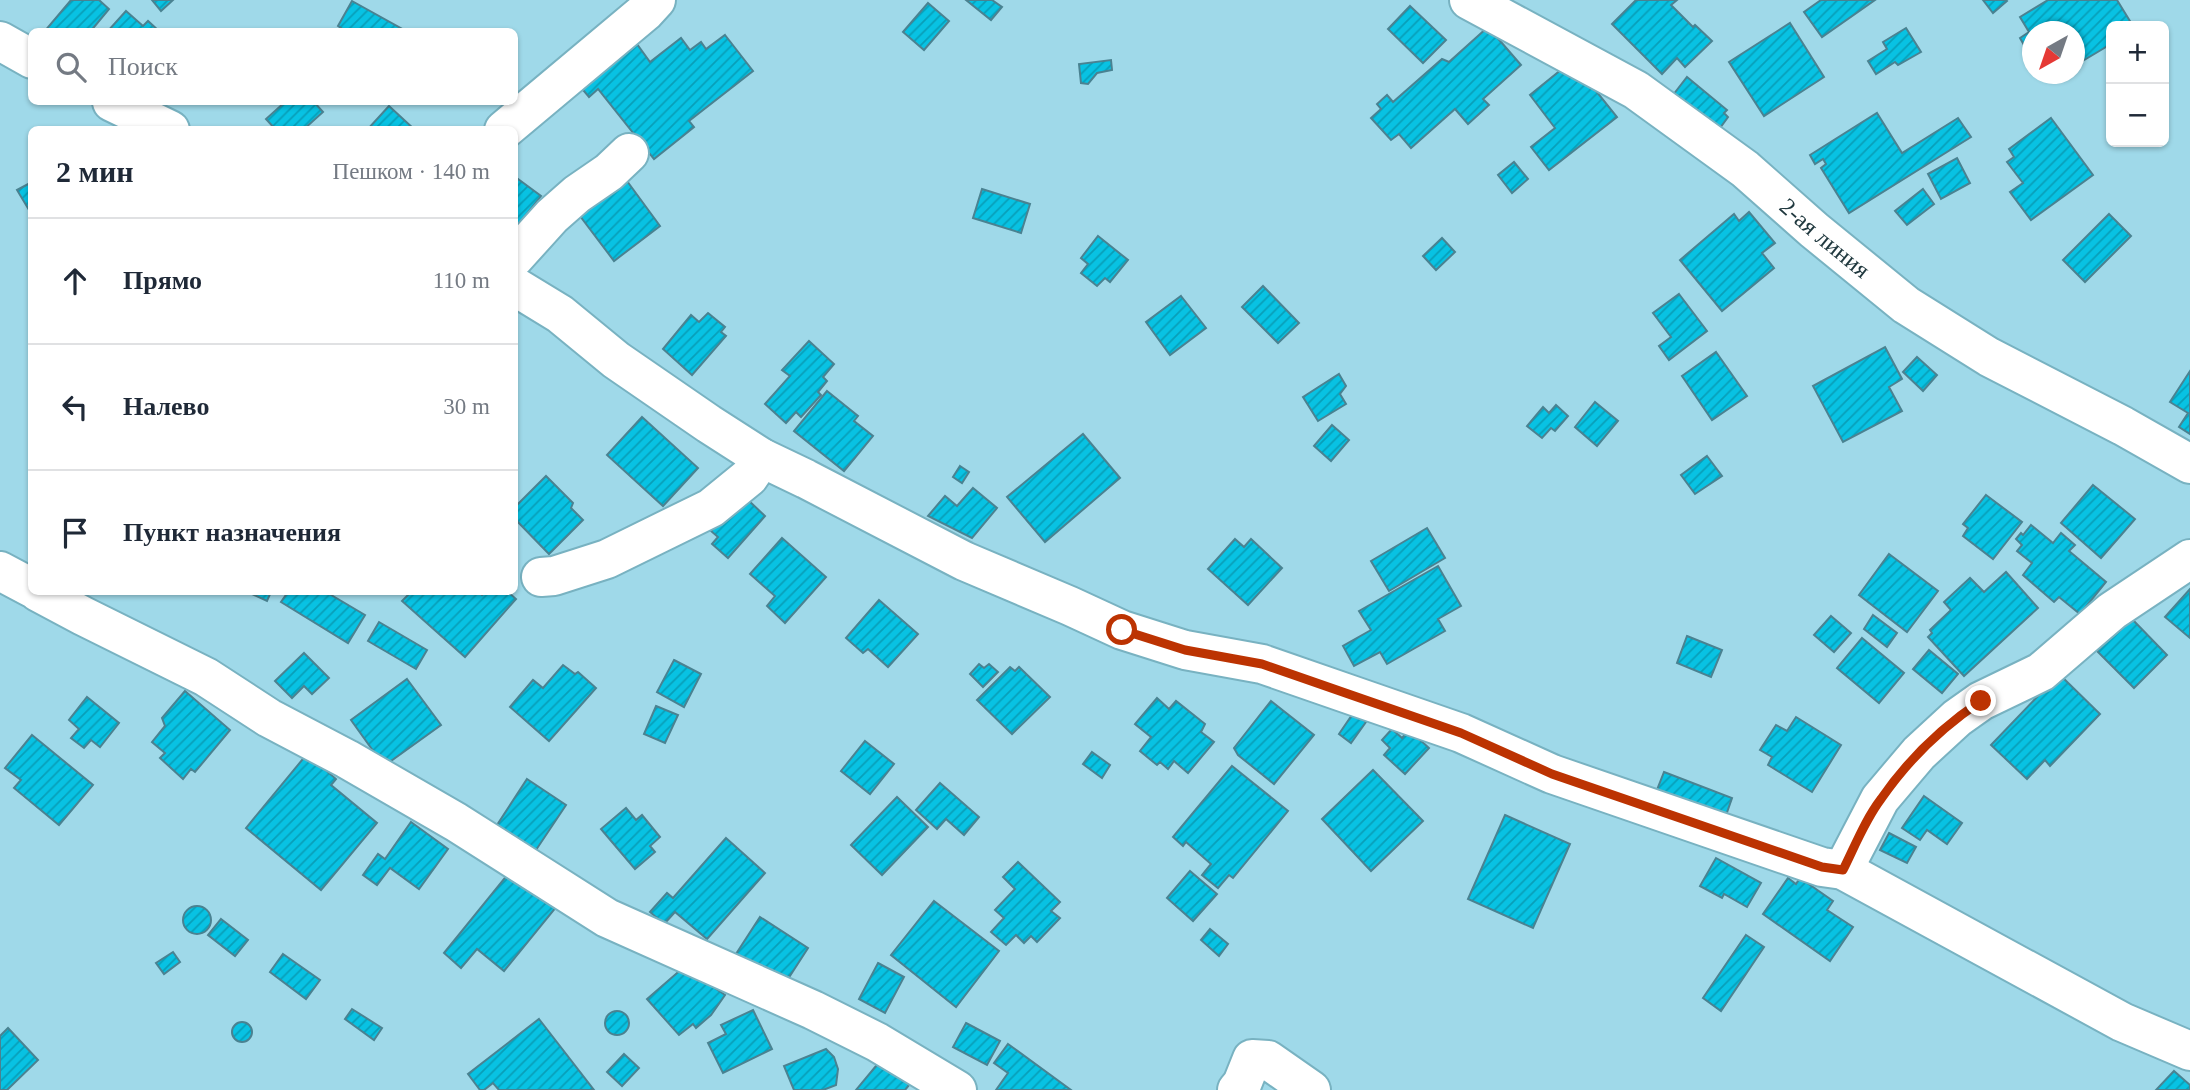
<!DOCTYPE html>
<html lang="ru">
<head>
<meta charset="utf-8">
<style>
	:root { --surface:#fff; --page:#f2f2f3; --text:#1f2937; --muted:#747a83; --line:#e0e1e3 }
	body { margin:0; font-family:Georgia,serif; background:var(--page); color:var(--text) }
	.controls { position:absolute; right:21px; top:21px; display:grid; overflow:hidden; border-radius:10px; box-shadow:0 2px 5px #0004 }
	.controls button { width:63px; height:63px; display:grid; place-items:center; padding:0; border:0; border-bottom:2px solid var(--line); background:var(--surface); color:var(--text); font:35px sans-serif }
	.compass { position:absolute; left:2022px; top:21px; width:63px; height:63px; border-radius:50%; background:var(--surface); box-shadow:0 2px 5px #0004; rotate:220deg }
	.stop { position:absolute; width:21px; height:21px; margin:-16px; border:5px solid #bc3302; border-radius:50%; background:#fff }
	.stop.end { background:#bc3302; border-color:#fff; box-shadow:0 2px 7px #0008 }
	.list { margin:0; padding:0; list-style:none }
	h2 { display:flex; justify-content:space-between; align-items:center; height:91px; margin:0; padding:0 28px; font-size:30px }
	h2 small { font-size:23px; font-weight:400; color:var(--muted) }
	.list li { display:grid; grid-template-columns:46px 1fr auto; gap:21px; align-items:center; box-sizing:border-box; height:126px; padding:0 28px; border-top:2px solid var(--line) }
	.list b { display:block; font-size:26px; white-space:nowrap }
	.list em { font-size:23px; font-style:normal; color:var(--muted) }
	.icon { flex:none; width:38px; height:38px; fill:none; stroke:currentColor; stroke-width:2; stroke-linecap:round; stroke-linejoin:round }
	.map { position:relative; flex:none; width:2190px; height:1090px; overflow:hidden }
	.search { position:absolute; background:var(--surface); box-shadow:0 2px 5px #0004; left:28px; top:28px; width:490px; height:77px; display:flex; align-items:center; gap:18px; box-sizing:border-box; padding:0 24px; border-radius:10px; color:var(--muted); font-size:26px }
	.panel { position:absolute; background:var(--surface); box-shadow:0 2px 5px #0004; left:28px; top:126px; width:490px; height:469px; border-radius:10px }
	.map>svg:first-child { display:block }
	.building { fill:url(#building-hatch); stroke:#4a8291; stroke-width:2 }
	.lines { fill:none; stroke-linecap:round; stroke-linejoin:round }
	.street-casing { stroke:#78b2c1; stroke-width:42 }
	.street { stroke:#fff; stroke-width:38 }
	.route { stroke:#bc3302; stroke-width:9 }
	.labels { text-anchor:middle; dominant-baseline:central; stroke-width:6; stroke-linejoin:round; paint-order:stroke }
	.street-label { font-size:24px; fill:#21393f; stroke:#9fd9e9 }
</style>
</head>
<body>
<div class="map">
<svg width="2190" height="1090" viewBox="0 0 2190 1090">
	<defs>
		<pattern id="building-hatch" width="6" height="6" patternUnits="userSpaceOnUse" patternTransform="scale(1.75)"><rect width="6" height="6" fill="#08c2e3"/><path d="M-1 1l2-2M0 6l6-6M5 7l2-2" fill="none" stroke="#089fb9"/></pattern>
	</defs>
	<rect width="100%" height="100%" fill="#9fd9e9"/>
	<g class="building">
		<path d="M71,0H99L109,9L90,32H44Z"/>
		<path d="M152,0H173L161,11Z"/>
		<path d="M966,0H992L1002,7L991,20Z"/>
		<path d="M1636,0H1677L1671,5L1693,27L1695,25L1712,41L1685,67L1677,58L1662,74L1612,24Z"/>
		<path d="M1821,0H1875L1822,37L1804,12Z"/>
		<path d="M1983,0H2006L2007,1L1993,13Z"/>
		<path d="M2048,0H2117L2133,26H2111V44L2074,66V32H2032V59L2020,38L2029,32L2020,17Z"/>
		<path d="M352,1L404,30L403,32H347L338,26Z"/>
		<path d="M928,3L949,21L924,50L903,32Z"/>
		<path d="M1410,6L1446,40L1423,63L1388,29Z"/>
		<path d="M126,11L143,26L148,21L160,32H107Z"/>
		<path d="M1790,23L1824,77L1764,116L1729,62Z"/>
		<path d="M1488,27L1521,65L1483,99L1489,105L1468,124L1455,109L1411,148L1399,134L1391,140L1371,118L1381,109L1377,104L1387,95L1393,102L1442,59L1449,62Z"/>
		<path d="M1906,28L1921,52L1898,65L1895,62L1876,74L1868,61L1887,49L1883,42Z"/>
		<path d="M725,35L753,71L689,121L694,127L654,159L598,89L589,97L578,84L634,40L650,62L681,38L690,50L701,42L706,49Z"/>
		<path d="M1111,60L1112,70L1097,73L1088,84L1081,83L1079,64Z"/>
		<path d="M1572,61L1617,117L1549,170L1531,147L1555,128L1530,95Z"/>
		<path d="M1687,77L1727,110L1724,113L1728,117L1717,132L1673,95Z"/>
		<path d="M285,102H314L323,112L303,130H276L266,119Z"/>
		<path d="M389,106L415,130H367Z"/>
		<path d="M1877,113L1902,153L1958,118L1971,137L1849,213L1821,168L1826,164L1823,159L1815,164L1810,155Z"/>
		<path d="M2051,118L2093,175L2031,220L2010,192L2023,183L2007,162L2014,157L2009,149Z"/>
		<path d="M1957,158L1970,183L1941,199L1928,174Z"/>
		<path d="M1514,162L1528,179L1512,193L1498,175Z"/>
		<path d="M514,176L541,196L514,230Z"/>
		<path d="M627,181L660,226L614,261L580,216Z"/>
		<path d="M32,182V215L17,190Z"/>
		<path d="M982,189L1030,204L1021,233L973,218Z"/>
		<path d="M1923,189L1934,204L1907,225L1895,211Z"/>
		<path d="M1749,212L1775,243L1762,253L1774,268L1722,311L1680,260L1734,214L1739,221Z"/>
		<path d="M2109,214L2131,236L2085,282L2063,260Z"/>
		<path d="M1098,236L1128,260L1110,282L1105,278L1097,286L1081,273L1088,264L1081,258Z"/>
		<path d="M1442,238L1455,252L1436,270L1423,256Z"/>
		<path d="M1263,286L1299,323L1278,343L1242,307Z"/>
		<path d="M1679,294L1707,331L1669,360L1659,346L1671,337L1653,313Z"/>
		<path d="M1181,296L1206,328L1170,355L1146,322Z"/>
		<path d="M708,313L725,327L721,332L726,336L692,375L663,349L691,315L699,322Z"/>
		<path d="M809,341L834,364L823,377L827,381L818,392L821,395L801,417L796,412L786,423L765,404L790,376L782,370Z"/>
		<path d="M1885,347L1902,379L1889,387L1902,411L1843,442L1813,386Z"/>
		<path d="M1716,352L1747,396L1712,420L1682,376Z"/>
		<path d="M1917,357L1937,375L1923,391L1903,372Z"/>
		<path d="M2190,371V434L2179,427L2188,413L2170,402Z"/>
		<path d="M1339,374L1346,386L1340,394L1346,404L1318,421L1303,397Z"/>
		<path d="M827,391L858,416L854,421L873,436L844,471L794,431Z"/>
		<path d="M1595,402L1618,421L1597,446L1575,427Z"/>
		<path d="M1556,405L1568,416L1555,431L1551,428L1542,438L1527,426L1543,407L1549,413Z"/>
		<path d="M642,417L698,468L663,506L607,455Z"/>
		<path d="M1332,425L1349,440L1331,461L1314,446Z"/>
		<path d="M1083,434L1120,478L1045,542L1007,497Z"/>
		<path d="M1707,456L1722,476L1695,494L1681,475Z"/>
		<path d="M960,466L969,472L962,483L953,477Z"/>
		<path d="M546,476L573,503L571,508L583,520L549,554L514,518V508Z"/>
		<path d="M2093,485L2135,519L2101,558L2061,523Z"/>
		<path d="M973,488L997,508L972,538L928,516L945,496L957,506Z"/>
		<path d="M1986,495L2022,522L1993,559L1963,536L1968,528L1963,524Z"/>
		<path d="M747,499L765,516L728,558L712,544L718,537L711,531L740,500Z"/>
		<path d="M2031,525L2053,543L2061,533L2075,545L2069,551L2106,582L2080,614L2059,597L2054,602L2023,575L2032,563L2017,551L2022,545L2016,539L2021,533L2023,535Z"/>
		<path d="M1427,528L1445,558L1389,591L1371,561Z"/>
		<path d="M782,538L826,577L785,623L767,606L775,596L750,574Z"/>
		<path d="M1235,539L1244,547L1251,539L1282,568L1248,605L1208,569Z"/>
		<path d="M1889,554L1938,591L1907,632L1859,595Z"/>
		<path d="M1438,566L1461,606L1438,619L1445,631L1387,664L1380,652L1354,666L1343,646L1371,630L1359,611Z"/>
		<path d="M2006,572L2038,608L1964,676L1928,637L1932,633L1930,630L1951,610L1944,602L1970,578L1984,592Z"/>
		<path d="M2190,589V638L2165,617Z"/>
		<path d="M248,592H271L267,601Z"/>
		<path d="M288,592H326L365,615L348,643L281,602Z"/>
		<path d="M411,592H478L482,595L485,592H508L516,599L465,657L402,601Z"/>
		<path d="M879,600L918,634L888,667L868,649L863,653L846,638Z"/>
		<path d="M1873,615L1897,633L1887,647L1864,629Z"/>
		<path d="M1831,616L1851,633L1834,652L1814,635Z"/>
		<path d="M2131,618L2167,655L2134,688L2097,651Z"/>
		<path d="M379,622L427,650L416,669L368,641Z"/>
		<path d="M1687,636L1722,650L1711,677L1677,663Z"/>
		<path d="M1862,638L1904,673L1879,703L1837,668Z"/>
		<path d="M1929,650L1958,674L1942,693L1913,669Z"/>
		<path d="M304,653L329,678L312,694L304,686L292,698L275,681Z"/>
		<path d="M674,660L701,674L684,707L657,692Z"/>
		<path d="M979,664L984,668L989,664L998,672L983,687L970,674Z"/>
		<path d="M563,665L575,674L578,672L596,688L549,741L510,707L533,680L543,688Z"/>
		<path d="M1010,667L1015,671L1019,667L1050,697L1012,734L977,700Z"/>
		<path d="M2059,674L2100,714L2050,766L2045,760L2027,779L1991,745Z"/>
		<path d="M407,679L441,725L384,766L351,720Z"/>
		<path d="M185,691L230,730L195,772L191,769L183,779L160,758L165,753L152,742L165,726L162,718Z"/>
		<path d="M87,697L119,723L100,747L91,740L84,748L71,738L79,729L69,720Z"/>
		<path d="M1157,698L1169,709L1176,701L1205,724L1201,732L1214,742L1188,773L1174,761L1168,769L1160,762L1157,765L1140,751L1151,737L1135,724Z"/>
		<path d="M1271,701L1314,735L1274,784L1238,755L1234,748Z"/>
		<path d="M656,706L678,715L665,743L644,734Z"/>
		<path d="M1354,712L1366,722L1351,743L1339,734Z"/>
		<path d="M1796,717L1841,745L1812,792L1768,765L1772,757L1760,750L1776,725L1787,731Z"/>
		<path d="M1392,729L1402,738L1409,730L1429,748L1405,774L1384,755L1390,748L1382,740Z"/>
		<path d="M32,735L93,785L59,825L14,788L21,780L5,768Z"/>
		<path d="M865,741L894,764L870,794L841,771Z"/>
		<path d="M1092,752L1110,765L1102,778L1083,764Z"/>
		<path d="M307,754L336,779L331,785L377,823L321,890L246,828Z"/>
		<path d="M1232,766L1288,811L1233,878L1229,875L1218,888L1202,875L1211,864L1186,842L1183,846L1173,837Z"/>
		<path d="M1373,770L1423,821L1371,871L1322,819Z"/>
		<path d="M1664,772L1732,798L1724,821L1655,795Z"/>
		<path d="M527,779L566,805L536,850L497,825Z"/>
		<path d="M940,783L979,817L964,835L946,819L937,829L916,810Z"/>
		<path d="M1924,796L1962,823L1947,844L1927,830L1920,840L1902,828Z"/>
		<path d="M897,797L928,827L882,875L851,845Z"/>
		<path d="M626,808L636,820L642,815L660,837L650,846L655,852L635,869L601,829Z"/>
		<path d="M1505,815L1570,844L1533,928L1468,899Z"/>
		<path d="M411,822L448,849L419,889L390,868L377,885L363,875L378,854L385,859Z"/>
		<path d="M1889,833L1916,847L1907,863L1880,850Z"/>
		<path d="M726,838L765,873L707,939L675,912L664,924L650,912L667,893L673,898Z"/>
		<path d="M1716,858L1761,883L1747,907L1724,894L1722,898L1700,886Z"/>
		<path d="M1018,862L1060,902L1051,911L1060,918L1037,942L1031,936L1024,943L1016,935L1006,945L991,932L1004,918L995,910L1015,889L1003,877Z"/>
		<path d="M1190,871L1217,894L1193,921L1167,898Z"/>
		<path d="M508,874L557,906L504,971L477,949L461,968L444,953Z"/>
		<path d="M1788,878L1796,884L1800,878L1833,901L1827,910L1853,927L1830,961L1763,914Z"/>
		<path d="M934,901L999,951L956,1007L891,955Z"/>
		<circle cx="197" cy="920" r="14"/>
		<path d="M760,917L808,948L784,985L736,954Z"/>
		<path d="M221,919L248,940L235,956L208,935Z"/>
		<path d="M1210,929L1228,944L1219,956L1201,940Z"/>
		<path d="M1746,935L1764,947L1721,1011L1703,998Z"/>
		<path d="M173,952L180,962L164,974L156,963Z"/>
		<path d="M283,954L320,980L306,999L270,972Z"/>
		<path d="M878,963L904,977L885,1013L859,999Z"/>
		<path d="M684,967L725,995L711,1015L696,1028L693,1024L679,1035L647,999Z"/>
		<path d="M352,1009L382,1028L374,1040L345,1019Z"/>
		<path d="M753,1010L772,1049L723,1073L708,1043L726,1034L721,1025Z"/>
		<circle cx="617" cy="1023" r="12"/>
		<path d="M539,1019L594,1090H499L493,1083L484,1090H480L468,1074Z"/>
		<circle cx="242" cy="1032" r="10"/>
		<path d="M966,1023L1000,1041L987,1065L953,1047Z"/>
		<path d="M8,1028L38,1060L7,1090H0V1036Z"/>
		<path d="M1008,1044L1071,1090H996L1008,1073L994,1063Z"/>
		<path d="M826,1049L834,1057L838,1069L836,1085L823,1090H794L784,1066Z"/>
		<path d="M624,1054L639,1068L622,1086L607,1072Z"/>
		<path d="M881,1060L910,1084L905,1090H856Z"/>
		<path d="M2174,1071L2190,1085V1090H2156Z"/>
	</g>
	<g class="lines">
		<defs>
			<g id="street">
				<path id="s1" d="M1469,0L1636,90L1745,169L1814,230L1906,305L1989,357L2123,426L2190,464"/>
				<path d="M0,41L32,59"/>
				<path d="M112,102L170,130"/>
				<path d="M504,130L645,12L656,0"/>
				<path d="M514,258L552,216L577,194L609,172L629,153"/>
				<path d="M514,286L560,314L616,360L709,424L762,458L806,479L964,561L1070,606L1122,630L1185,650L1262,664L1357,697L1461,733L1552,774L1822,867L1843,870L2122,1022L2190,1051"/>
				<path d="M0,571L32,588"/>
				<path d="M541,577L554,576L607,559L711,508L749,477L762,458"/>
				<path d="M38,592L83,616L206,677L269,718L347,759L456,822L607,918L813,1010L877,1042L957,1090"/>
				<path d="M1843,870L1880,799L1919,753L1957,718L1981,701L2041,672L2112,611L2190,559"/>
				<path d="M1237,1090L1242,1084L1252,1059L1268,1060L1311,1090"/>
			</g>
		</defs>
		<use href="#street" class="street-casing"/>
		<use href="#street" class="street"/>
	</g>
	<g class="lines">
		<path class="route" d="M1122,630L1185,650L1262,664L1357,697L1461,733L1552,774L1822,867L1843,870C1855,846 1865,820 1881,799C1908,760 1942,727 1981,701"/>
	</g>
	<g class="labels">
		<g class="street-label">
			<text stroke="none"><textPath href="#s1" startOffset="430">2-ая линия</textPath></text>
		</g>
	</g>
</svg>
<div class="controls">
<button>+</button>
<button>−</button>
</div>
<svg class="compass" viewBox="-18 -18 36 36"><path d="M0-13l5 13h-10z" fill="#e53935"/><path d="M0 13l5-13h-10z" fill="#747a83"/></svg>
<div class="stop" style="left:1122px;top:630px"></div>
<div class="stop end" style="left:1981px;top:701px"></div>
<div class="search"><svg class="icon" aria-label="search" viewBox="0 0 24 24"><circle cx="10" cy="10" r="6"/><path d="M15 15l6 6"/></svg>Поиск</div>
<section class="panel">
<h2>2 мин<small>Пешком · 140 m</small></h2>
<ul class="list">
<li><svg class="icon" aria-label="ahead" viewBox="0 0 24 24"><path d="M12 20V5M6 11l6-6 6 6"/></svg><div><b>Прямо</b></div><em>110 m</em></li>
<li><svg class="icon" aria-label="left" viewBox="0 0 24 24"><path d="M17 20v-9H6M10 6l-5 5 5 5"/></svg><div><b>Налево</b></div><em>30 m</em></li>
<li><svg class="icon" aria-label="arrive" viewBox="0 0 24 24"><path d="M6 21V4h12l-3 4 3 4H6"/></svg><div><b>Пункт назначения</b></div></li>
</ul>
</section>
</div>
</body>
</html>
